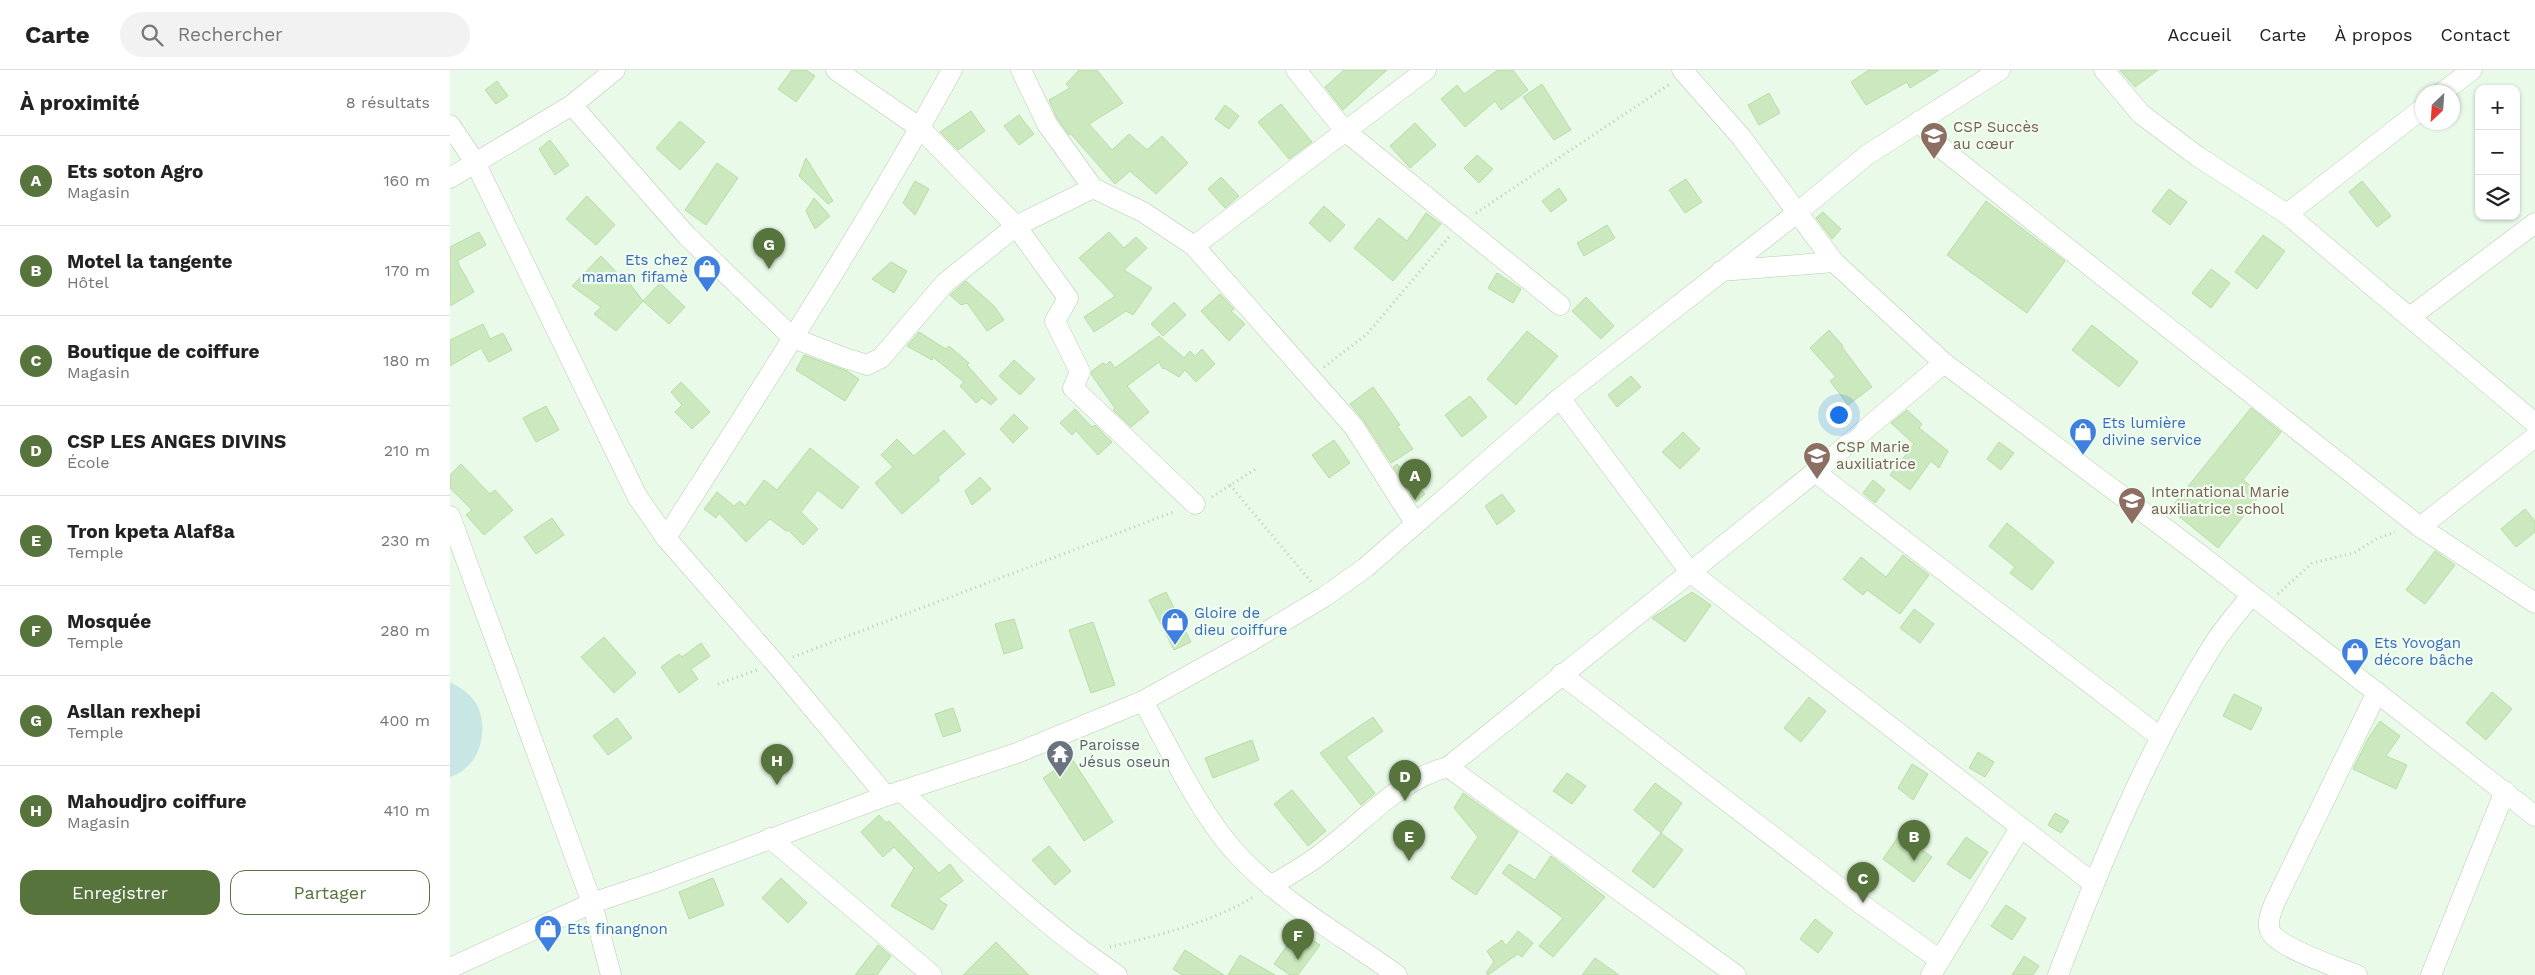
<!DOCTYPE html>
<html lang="fr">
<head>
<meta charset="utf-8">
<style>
	:root { --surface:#fff; --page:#f2f2f2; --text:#222; --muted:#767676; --line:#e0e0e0; --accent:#56743b }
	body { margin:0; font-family:"Work Sans",sans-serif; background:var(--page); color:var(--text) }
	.controls { position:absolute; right:15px; top:15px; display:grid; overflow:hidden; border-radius:10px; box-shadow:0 1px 4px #0004 }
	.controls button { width:45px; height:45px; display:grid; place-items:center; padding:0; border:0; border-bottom:1px solid var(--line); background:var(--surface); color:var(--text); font:25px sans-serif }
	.compass { position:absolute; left:1965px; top:15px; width:45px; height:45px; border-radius:50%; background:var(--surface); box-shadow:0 1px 4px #0004; rotate:205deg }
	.you { position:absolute; left:1388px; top:344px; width:18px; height:18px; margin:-12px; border:4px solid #fff; border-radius:50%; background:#1a73e8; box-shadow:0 0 0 8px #1a73e833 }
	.badge { display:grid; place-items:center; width:32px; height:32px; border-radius:50%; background:var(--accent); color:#fff; font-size:16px; font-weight:700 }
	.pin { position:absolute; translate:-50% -41px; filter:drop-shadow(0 1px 2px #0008) }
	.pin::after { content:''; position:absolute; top:26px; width:18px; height:15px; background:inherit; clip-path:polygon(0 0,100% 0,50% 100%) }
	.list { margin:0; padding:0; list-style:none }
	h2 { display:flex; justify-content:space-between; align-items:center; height:65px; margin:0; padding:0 20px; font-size:21px }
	h2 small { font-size:16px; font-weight:400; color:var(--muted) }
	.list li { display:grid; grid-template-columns:32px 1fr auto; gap:15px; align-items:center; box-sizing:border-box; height:90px; padding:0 20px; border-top:1px solid var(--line) }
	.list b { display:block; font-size:19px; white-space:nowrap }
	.list p { margin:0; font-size:16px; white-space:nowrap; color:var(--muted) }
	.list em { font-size:16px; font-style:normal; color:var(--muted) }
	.actions { display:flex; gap:10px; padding:15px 20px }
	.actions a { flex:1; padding:11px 0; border:1px solid var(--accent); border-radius:15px; text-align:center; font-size:18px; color:var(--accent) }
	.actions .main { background:var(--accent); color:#fff }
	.icon { flex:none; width:28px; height:28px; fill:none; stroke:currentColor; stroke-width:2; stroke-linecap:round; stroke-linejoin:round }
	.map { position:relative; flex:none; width:2085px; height:905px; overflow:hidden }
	header { display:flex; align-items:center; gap:30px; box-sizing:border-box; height:70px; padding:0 25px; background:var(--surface); border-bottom:1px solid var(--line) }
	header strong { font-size:24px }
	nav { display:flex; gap:28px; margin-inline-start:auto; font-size:18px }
	.search { width:350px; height:45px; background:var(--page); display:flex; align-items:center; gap:12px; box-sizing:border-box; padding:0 18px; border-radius:28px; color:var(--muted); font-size:19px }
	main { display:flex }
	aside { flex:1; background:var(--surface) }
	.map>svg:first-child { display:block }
	.green { fill:#c8e7e4 }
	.building { fill:#cbe8be; stroke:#b7dea5 }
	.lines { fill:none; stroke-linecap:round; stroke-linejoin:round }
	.minor-casing { stroke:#b7ccaf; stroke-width:21 }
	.path { stroke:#b4d2a6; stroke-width:3; stroke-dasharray:1 4; stroke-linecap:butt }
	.minor { stroke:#fff; stroke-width:20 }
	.labels { text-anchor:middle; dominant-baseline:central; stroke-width:4.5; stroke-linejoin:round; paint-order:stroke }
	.education-label { font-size:15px; fill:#785e54; stroke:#f0fdef; text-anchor:start }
	.shop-label { font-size:15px; fill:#366cbe; stroke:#f0fdef; text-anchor:start }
	.worship-label { font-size:15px; fill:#5b616d; stroke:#f0fdef; text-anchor:start }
</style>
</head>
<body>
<header>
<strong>Carte</strong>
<div class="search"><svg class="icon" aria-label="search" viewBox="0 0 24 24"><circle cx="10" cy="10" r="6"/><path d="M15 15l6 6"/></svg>Rechercher</div>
<nav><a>Accueil</a><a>Carte</a><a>À propos</a><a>Contact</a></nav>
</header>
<main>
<aside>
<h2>À proximité<small>8 résultats</small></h2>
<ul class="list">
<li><span class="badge">A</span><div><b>Ets soton Agro</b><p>Magasin</p></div><em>160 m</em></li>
<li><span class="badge">B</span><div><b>Motel la tangente</b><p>Hôtel</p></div><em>170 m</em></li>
<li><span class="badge">C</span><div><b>Boutique de coiffure</b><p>Magasin</p></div><em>180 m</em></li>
<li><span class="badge">D</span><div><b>CSP LES ANGES DIVINS</b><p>École</p></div><em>210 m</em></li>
<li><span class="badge">E</span><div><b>Tron kpeta Alaf8a</b><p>Temple</p></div><em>230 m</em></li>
<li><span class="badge">F</span><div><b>Mosquée</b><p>Temple</p></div><em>280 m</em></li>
<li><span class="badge">G</span><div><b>Asllan rexhepi</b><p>Temple</p></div><em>400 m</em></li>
<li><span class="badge">H</span><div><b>Mahoudjro coiffure</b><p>Magasin</p></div><em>410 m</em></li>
</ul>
<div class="actions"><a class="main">Enregistrer</a><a>Partager</a></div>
</aside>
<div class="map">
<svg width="2085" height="905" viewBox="0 0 2085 905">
	<rect width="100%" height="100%" fill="#eafae9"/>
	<path class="green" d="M0,612C11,618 21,624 27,635C40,661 29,698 0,707Z"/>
	<g class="building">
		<path d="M342,0H356L365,6L346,32L328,19Z"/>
		<path d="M629,0H647L673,33L639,54L662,80L679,64L697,80L712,66L738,93L706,124L680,101L665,114L621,64L619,65L607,48L599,30L620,18L616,14Z"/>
		<path d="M894,0H937L893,40L875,17Z"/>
		<path d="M1048,0H1063L1078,20L1051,40L1045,31L1015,57L991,29L1007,15L1014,24Z"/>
		<path d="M1419,0H1489L1460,18L1457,12L1416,35L1401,12Z"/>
		<path d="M1670,0H1708L1685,17Z"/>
		<path d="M47,11L58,26L46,34L35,20Z"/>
		<path d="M1092,14L1121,60L1104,70L1073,27Z"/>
		<path d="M1319,23L1330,43L1309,55L1298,35Z"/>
		<path d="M831,34L862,72L839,89L808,52Z"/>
		<path d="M775,35L789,46L779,59L765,49Z"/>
		<path d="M521,41L535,61L508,80L490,62Z"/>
		<path d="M569,45L584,64L569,75L554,56Z"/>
		<path d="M230,51L255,72L230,100L206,78Z"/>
		<path d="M965,53L986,75L960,98L940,76Z"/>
		<path d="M100,70L119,95L105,105L89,79Z"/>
		<path d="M1027,85L1043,99L1029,113L1014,98Z"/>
		<path d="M356,88L383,131L378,134L349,106Z"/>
		<path d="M267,93L288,108L256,155L235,140Z"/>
		<path d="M771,107L789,126L775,138L758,119Z"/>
		<path d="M1236,109L1252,132L1235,143L1219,120Z"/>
		<path d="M465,111L479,119L465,145L453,133Z"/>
		<path d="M1912,111L1941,146L1927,157L1899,122Z"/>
		<path d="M1109,118L1117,130L1101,142L1092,131Z"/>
		<path d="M1719,119L1737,132L1720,155L1702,141Z"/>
		<path d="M137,126L165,155L146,175L116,149Z"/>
		<path d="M364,128L380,146L365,159L356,141Z"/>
		<path d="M1536,131L1615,191L1577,243L1497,185Z"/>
		<path d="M874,136L895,155L880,172L859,153Z"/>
		<path d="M1373,142L1391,159L1382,169L1366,148Z"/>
		<path d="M976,143L991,154L943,211L904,178L929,148L957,171Z"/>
		<path d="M1157,155L1165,168L1134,186L1127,173Z"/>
		<path d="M29,162L36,175L7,191L24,222L0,236V177Z"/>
		<path d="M659,162L674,178L686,167L697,178L674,200L702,218L683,245L676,241L644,262L634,247L665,226L629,188Z"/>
		<path d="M1813,165L1835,181L1807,219L1785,202Z"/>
		<path d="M151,186L175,211L177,210L193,231L166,261L144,244L151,237L122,216Z"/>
		<path d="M441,192L457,201L444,223L422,209Z"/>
		<path d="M1761,199L1780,213L1761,238L1742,223Z"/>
		<path d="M1047,203L1071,219L1063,233L1038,218Z"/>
		<path d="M516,211L544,236L554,250L537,261L517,233L511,235L500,225Z"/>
		<path d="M210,213L235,237L219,254L193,231Z"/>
		<path d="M770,224L784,239L781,241L795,254L779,271L751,241Z"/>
		<path d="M1136,227L1164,256L1151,269L1122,241Z"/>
		<path d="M724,232L736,245L713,266L701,254Z"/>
		<path d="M33,254L40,269L53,263L62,280L39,292L31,278L0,296V270Z"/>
		<path d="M1642,255L1688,292L1669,317L1622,280Z"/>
		<path d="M1379,260L1393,276L1392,277L1422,317L1398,335L1380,311L1386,307L1360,278Z"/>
		<path d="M1077,261L1108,286L1066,335L1037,309Z"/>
		<path d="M469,262L496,279L499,276L519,293L517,295L547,329L541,335L532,328L526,333L510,316L514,312L483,287L482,290L457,276Z"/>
		<path d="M709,266L734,288L740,281L745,286L752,279L765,294L746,312L735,300L729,307L714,298L713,299L709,292L677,316L699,342L681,357L663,340L665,338L641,304L642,301L653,293L656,295L660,291L665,298Z"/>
		<path d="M354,285L397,301L409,309L395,331L346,300Z"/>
		<path d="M564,290L585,309L570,325L549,306Z"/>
		<path d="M1181,306L1191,317L1167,337L1158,325Z"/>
		<path d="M231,312L260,342L242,359L225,342L232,335L221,322Z"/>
		<path d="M923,317L950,355L947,356L963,379L941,393L914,351L900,334Z"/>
		<path d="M1020,326L1037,347L1012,367L995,345Z"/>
		<path d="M96,336L109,360L86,372L73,348Z"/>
		<path d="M1801,338L1831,362L1793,410L1811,424L1768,478L1720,439Z"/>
		<path d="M625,339L642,357L645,355L662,372L648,385L626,361L622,365L610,353Z"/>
		<path d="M1457,340L1472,354L1469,358L1498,381L1489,398L1481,391L1460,420L1440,405L1464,374L1441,353Z"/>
		<path d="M564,344L578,358L563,373L550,359Z"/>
		<path d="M494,360L515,384L487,408L490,410L452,444L425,413L443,397L431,385L447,369L464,386Z"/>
		<path d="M1233,362L1250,379L1230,399L1212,382Z"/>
		<path d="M884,370L900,393L879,408L862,385Z"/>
		<path d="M1549,372L1564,383L1551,400L1537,389Z"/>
		<path d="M360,378L409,417L392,439L368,420L351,442L368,459L353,475L338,460L336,461L320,449L296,472L269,443L266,448L254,439L267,422L284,436L290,431L295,436L314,410L327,420Z"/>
		<path d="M11,394L40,424L45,420L63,440L34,465L16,445L22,440L0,418V405Z"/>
		<path d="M947,394L975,424L966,432L943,397Z"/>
		<path d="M530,407L541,419L522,435L515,421Z"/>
		<path d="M1423,410L1435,420L1425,433L1413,423Z"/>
		<path d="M1052,424L1065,441L1047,455L1035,436Z"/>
		<path d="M2075,439L2085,451V462L2066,477L2051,459Z"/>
		<path d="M102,448L114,465L86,484L74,467Z"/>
		<path d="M1557,453L1604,492L1582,520L1560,503L1565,497L1539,476Z"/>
		<path d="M1985,481L2005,495L1975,534L1956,520Z"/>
		<path d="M1453,485L1479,505L1450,544L1417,520L1413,525L1393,509L1411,487L1436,507Z"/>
		<path d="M716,522L741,572L724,580L699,530Z"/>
		<path d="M1242,522L1261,535L1235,572L1202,548Z"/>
		<path d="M1464,539L1484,554L1470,573L1450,558Z"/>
		<path d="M564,549L573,578L554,584L545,554Z"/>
		<path d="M643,552L665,615L641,623L619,560Z"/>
		<path d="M154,567L186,603L164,623L131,587Z"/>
		<path d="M251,573L260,586L241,599L248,609L229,623L211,597L229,584L232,587Z"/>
		<path d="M2042,622L2062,639L2036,670L2016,653Z"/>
		<path d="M1784,624L1812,638L1801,660L1773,646Z"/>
		<path d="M1359,627L1376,641L1351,672L1334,658Z"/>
		<path d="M503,638L511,661L493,667L485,644Z"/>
		<path d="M923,647L933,661L896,687L925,723L911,735L870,683Z"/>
		<path d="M167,648L182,668L158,685L143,666Z"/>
		<path d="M1930,651L1950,666L1936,686L1957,695L1946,719L1903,699L1919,667Z"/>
		<path d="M802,670L809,690L763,708L755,688Z"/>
		<path d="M1528,682L1544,692L1535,707L1519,698Z"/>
		<path d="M622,689L663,752L634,771L593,708Z"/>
		<path d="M1462,694L1478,704L1463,730L1448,718Z"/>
		<path d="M1117,703L1136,716L1122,734L1103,721Z"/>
		<path d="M1205,713L1232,733L1211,763L1184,740Z"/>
		<path d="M842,720L876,761L858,776L824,734Z"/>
		<path d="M1013,723L1068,762L1026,825L1001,808L1028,767L1004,738Z"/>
		<path d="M1605,743L1619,751L1611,763L1598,755Z"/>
		<path d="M429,745L436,753L439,751L489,803L500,794L513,811L488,829L497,835L483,860L441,836L464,798L444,777L433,787L411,762Z"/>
		<path d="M1211,763L1233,780L1204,818L1182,801Z"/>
		<path d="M1450,764L1482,787L1464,812L1433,789Z"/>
		<path d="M1516,767L1538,782L1520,809L1497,794Z"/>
		<path d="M599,776L621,801L605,815L582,790Z"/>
		<path d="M1101,786L1155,827L1103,887L1089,876L1113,848L1052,803L1059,794L1085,810Z"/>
		<path d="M263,808L274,835L239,849L229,822Z"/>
		<path d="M331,808L357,833L338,853L312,828Z"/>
		<path d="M1556,835L1576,848L1562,870L1541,856Z"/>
		<path d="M1365,849L1383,863L1368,883L1350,869Z"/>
		<path d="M848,860L870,875L848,905H840L824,894Z"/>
		<path d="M1068,861L1083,873L1072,887L1068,884L1038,905L1036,903L1044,892L1037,881L1052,870L1056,876Z"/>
		<path d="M546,872L579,905H513Z"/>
		<path d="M428,875L441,886L427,905H405Z"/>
		<path d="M735,880L774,905H732L723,899Z"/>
		<path d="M790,885L825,905H778Z"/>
		<path d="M1574,886L1589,896L1583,905H1562Z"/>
		<path d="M1145,888L1169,905H1132Z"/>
	</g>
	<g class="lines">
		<defs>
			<g id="minor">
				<path d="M386,0L470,58L566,156L618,228L605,251L630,302L623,318L745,434"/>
				<path d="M571,0L597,54L643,118L693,142L744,176L904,357L965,453"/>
				<path d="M846,0L895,61L1110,235"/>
				<path d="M1232,0L1292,68L1384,192L1494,293L1748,483L2085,746"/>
				<path d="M1654,0L1691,44L1747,86L1837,144L2085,353"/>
				<path d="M1993,22L2022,0"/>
				<path d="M122,35L237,166L343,268L395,288L417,295L431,288L495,213L566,156L643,118"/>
				<path d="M1469,51L1496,82L1970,457L2085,533"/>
				<path d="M0,55L25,92L187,426L216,468L325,593L436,726"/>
				<path d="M0,108L122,35L165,0"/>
				<path d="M1837,144L1972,39"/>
				<path d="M744,176L976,0"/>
				<path d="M1271,201L1384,192"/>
				<path d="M1960,247L2085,153"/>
				<path d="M1110,328L1240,502L1643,813"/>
				<path d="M1365,402L1710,667"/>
				<path d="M0,446L142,833L161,905"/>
				<path d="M1970,457L2085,367"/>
				<path d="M216,468C314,314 414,160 502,0"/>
				<path d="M1111,604L1407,831L1490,890"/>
				<path d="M693,631C719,678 751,745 786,783C831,832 893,866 947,905"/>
				<path d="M998,697L1286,905"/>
				<path d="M451,721C521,785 588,852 667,905"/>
				<path d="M320,768L482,905"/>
				<path d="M820,816C837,806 856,796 872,783C913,753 947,710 998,697L1365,402L1494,293"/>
				<path d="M0,898L142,833L205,812L436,726L567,683L693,631L801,571L874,527L915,498L1110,328L1348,142L1417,85L1550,0"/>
				<path d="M1481,905L1570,758"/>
				<path d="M1608,905C1651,793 1696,683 1760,580C1771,561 1787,543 1801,526"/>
				<path d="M1907,905C1887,897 1835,880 1822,864C1815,855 1821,843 1824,834L1927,622"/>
				<path d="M1981,905L2055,721"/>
			</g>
		</defs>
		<use href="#minor" class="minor-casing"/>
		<g class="path">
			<path d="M1026,143L1220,14"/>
			<path d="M874,297L917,264L999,167"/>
			<path d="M780,415L862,513"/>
			<path d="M762,427L807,398"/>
			<path d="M1828,524L1862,493L1904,483L1928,468L1945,462"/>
			<path d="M343,587L726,441"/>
			<path d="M268,614L307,600"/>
			<path d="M660,877C709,865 761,853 805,826"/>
		</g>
		<use href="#minor" class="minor"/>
	</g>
	<defs>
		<symbol id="school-pin" viewBox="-11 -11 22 30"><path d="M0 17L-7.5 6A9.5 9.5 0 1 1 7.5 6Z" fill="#8d6e63" stroke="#f0fdef"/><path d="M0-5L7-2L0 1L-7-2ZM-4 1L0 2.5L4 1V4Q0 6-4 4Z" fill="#fff"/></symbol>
		<symbol id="shop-pin" viewBox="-11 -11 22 30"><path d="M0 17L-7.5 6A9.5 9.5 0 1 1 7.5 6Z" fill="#3f7fe0" stroke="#f0fdef"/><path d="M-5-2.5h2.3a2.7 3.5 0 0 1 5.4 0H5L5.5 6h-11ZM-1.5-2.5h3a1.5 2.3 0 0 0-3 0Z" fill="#fff"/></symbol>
		<symbol id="temple-pin" viewBox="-11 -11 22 30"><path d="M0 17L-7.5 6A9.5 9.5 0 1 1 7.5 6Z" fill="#6b7280" stroke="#f0fdef"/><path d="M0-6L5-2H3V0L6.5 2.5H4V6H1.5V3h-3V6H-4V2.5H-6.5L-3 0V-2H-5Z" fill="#fff"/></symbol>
	</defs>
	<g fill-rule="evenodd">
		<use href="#school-pin" x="1468" y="50" width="32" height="43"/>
		<use href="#shop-pin" x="241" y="183" width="32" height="43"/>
		<use href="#shop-pin" x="1617" y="346" width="32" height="43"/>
		<use href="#school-pin" x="1351" y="370" width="32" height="43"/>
		<use href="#school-pin" x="1666" y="415" width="32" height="43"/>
		<use href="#shop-pin" x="709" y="536" width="32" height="43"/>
		<use href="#shop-pin" x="1889" y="566" width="32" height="43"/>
		<use href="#temple-pin" x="594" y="668" width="32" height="43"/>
		<use href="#shop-pin" x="82" y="843" width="32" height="43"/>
	</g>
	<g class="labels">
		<g class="education-label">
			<text x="1503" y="57">CSP Succès<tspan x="1503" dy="17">au cœur</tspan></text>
			<text x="1386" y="377">CSP Marie<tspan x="1386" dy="17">auxiliatrice</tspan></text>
			<text x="1701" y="422">International Marie<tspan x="1701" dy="17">auxiliatrice school</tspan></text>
		</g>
		<g class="shop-label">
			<text x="238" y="190" text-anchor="end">Ets chez<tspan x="238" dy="17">maman fifamè</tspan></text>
			<text x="1652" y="353">Ets lumière<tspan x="1652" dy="17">divine service</tspan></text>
			<text x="744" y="543">Gloire de<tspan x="744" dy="17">dieu coiffure</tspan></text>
			<text x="1924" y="573">Ets Yovogan<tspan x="1924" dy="17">décore bâche</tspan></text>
			<text x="117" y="859">Ets finangnon</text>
		</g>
		<g class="worship-label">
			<text x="629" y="675">Paroisse<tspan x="629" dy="17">Jésus oseun</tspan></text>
		</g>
	</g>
</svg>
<div class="controls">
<button>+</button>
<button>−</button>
<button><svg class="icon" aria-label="layers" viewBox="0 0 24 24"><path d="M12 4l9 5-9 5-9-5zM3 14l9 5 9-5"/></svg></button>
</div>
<svg class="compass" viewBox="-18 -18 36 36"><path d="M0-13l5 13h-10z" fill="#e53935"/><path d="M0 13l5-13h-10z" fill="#767676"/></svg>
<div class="you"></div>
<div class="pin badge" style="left:965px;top:430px">A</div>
<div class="pin badge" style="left:1464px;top:791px">B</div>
<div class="pin badge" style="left:1413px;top:833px">C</div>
<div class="pin badge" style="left:955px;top:731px">D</div>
<div class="pin badge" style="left:959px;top:791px">E</div>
<div class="pin badge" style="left:848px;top:890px">F</div>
<div class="pin badge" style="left:319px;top:199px">G</div>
<div class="pin badge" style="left:327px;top:715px">H</div>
</div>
</main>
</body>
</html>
